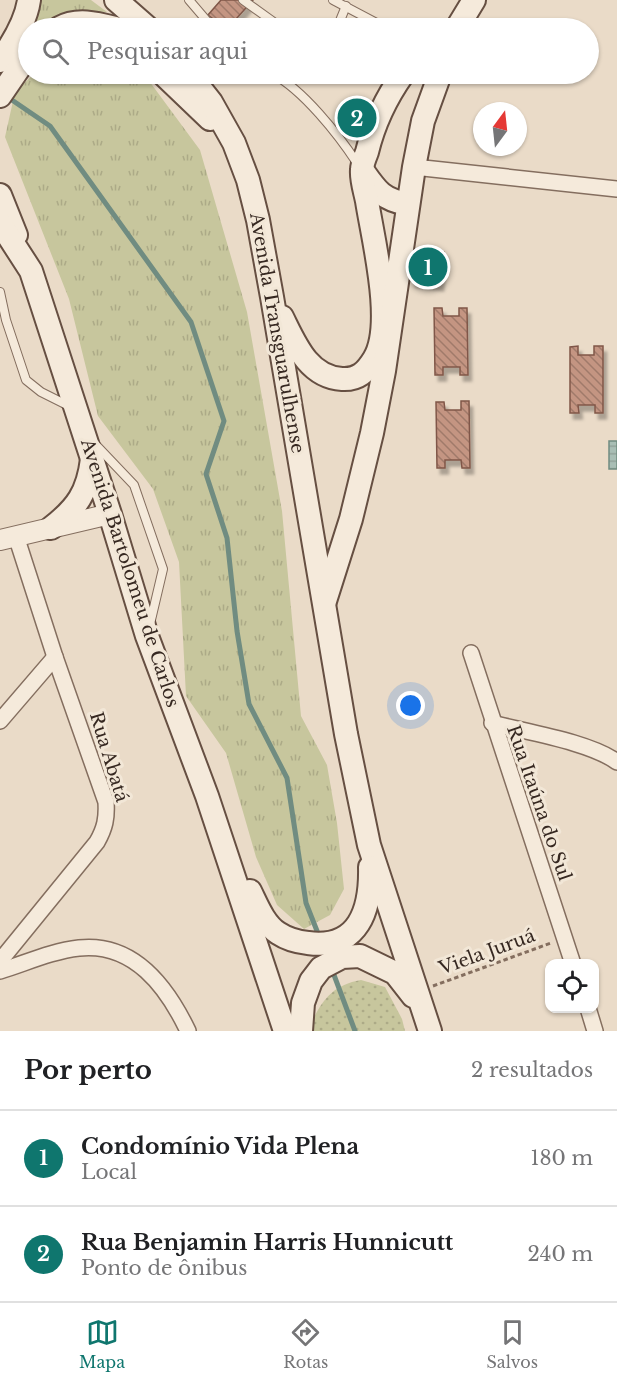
<!DOCTYPE html>
<html lang="pt">
<head>
<meta charset="utf-8">
<style>
	:root { --surface:#fff; --page:#f6f6f6; --text:#202124; --muted:#757577; --line:#e0e0e0; --accent:#0f766e }
	body { margin:0; font-family:"Libre Baskerville",serif; background:var(--page); color:var(--text) }
	.controls { position:absolute; right:18px; bottom:18px; display:grid; overflow:hidden; border-radius:12px; box-shadow:0 2px 4px #0004 }
	.controls button { width:54px; height:54px; display:grid; place-items:center; padding:0; border:0; border-bottom:2px solid var(--line); background:var(--surface); color:var(--text); font:30px sans-serif }
	.compass { position:absolute; left:473px; top:102px; width:54px; height:54px; border-radius:50%; background:var(--surface); box-shadow:0 2px 4px #0004; rotate:15deg }
	.you { position:absolute; left:411px; top:706px; width:21px; height:21px; margin:-15px; border:4px solid #fff; border-radius:50%; background:#1a73e8; box-shadow:0 0 0 9px #1a73e833 }
	.badge { display:grid; place-items:center; width:39px; height:39px; border-radius:50%; background:var(--accent); color:#fff; font-size:20px; font-weight:700 }
	.pin { position:absolute; translate:-50% -50%; border:3px solid #fff; box-shadow:0 2px 6px #0006 }
	.list { margin:0; padding:0; list-style:none }
	h2 { display:flex; justify-content:space-between; align-items:center; height:78px; margin:0; padding:0 24px; font-size:26px }
	h2 small { font-size:20px; font-weight:400; color:var(--muted) }
	.list li { display:grid; grid-template-columns:39px 1fr auto; gap:18px; align-items:center; box-sizing:border-box; height:96px; padding:0 24px; border-top:2px solid var(--line) }
	.list b { display:block; font-size:22px; white-space:nowrap }
	.list p { margin:0; font-size:20px; white-space:nowrap; color:var(--muted) }
	.list em { font-size:20px; font-style:normal; color:var(--muted) }
	.icon { flex:none; width:33px; height:33px; fill:none; stroke:currentColor; stroke-width:2; stroke-linecap:round; stroke-linejoin:round }
	.map { position:relative; flex:none; width:617px; height:1031px; overflow:hidden }
	.search { position:absolute; background:var(--surface); box-shadow:0 2px 4px #0004; left:18px; right:18px; top:18px; height:66px; display:flex; align-items:center; gap:15px; box-sizing:border-box; padding:0 21px; border-radius:33px; color:var(--muted); font-size:22px }
	.sheet { height:270px; background:var(--surface) }
	nav { display:flex; justify-content:space-around; align-items:center; box-sizing:border-box; height:84px; border-top:2px solid var(--line); background:var(--surface); font-size:16px; color:var(--muted) }
	nav a { display:grid; justify-items:center; gap:3px }
	nav .on { color:var(--accent) }
	.map>svg:first-child { display:block }
	.grass { fill:url(#grass-dots) }
	.park { fill:url(#park-tufts) }
	.water { fill:url(#water-rules); stroke:#708c81; stroke-width:1.5 }
	.lines { fill:none; stroke-linecap:round; stroke-linejoin:round }
	.stream { stroke:#708c81; stroke-width:5 }
	.building { fill:url(#building-back-hatch); stroke:#805748; stroke-width:1.5; filter:url(#shadow) }
	.service-casing { stroke:#846e5f; stroke-width:10 }
	.minor-casing { stroke:#846e5f; stroke-width:18 }
	.tertiary-casing { stroke:#846e5f; stroke-width:22 }
	.secondary-casing { stroke:#664f42; stroke-width:26 }
	.path { stroke:#846e5f; stroke-width:3; stroke-dasharray:4.5 3; stroke-linecap:butt }
	.service { stroke:#f5eadb; stroke-width:8 }
	.minor { stroke:#f5eadb; stroke-width:15 }
	.tertiary { stroke:#f5eadb; stroke-width:20 }
	.secondary { stroke:#f5eadb; stroke-width:22 }
	.labels { text-anchor:middle; dominant-baseline:central; stroke-width:6; stroke-linejoin:round; paint-order:stroke }
	.street-label { font-size:18px; fill:#362821; stroke:#f2e7d7 }
</style>
</head>
<body>
<div class="map">
<svg width="617" height="1031" viewBox="0 0 617 1031">
	<defs>
		<pattern id="grass-dots" width="8" height="8" patternUnits="userSpaceOnUse" patternTransform="scale(1.5)"><rect width="8" height="8" fill="#c7c69d"/><path d="M2 2h.1M6 6h.1" fill="none" stroke="#acaa87" stroke-width="1.8" stroke-linecap="round"/></pattern>
		<pattern id="park-tufts" width="24" height="20" patternUnits="userSpaceOnUse" patternTransform="scale(1.5)"><rect width="24" height="20" fill="#c7c69d"/><path d="M3 7l-1-3M5 7V3M7 7l1-3M15 17l-1-3M17 17v-4M19 17l1-3" fill="none" stroke="#acaa87"/></pattern>
		<pattern id="water-rules" width="6" height="5" patternUnits="userSpaceOnUse" patternTransform="scale(1.5)"><rect width="6" height="5" fill="#a9beb5"/><path d="M0 2.5h6" fill="none" stroke="#92a39b"/></pattern>
		<pattern id="building-back-hatch" width="6" height="6" patternUnits="userSpaceOnUse" patternTransform="scale(1.5)"><rect width="6" height="6" fill="#c49582"/><path d="M-1 5l2 2M0 0l6 6M5-1l2 2" fill="none" stroke="#a07a6a"/></pattern>
		<filter id="shadow"><feDropShadow dx="3.5" dy="6" stdDeviation="1.5" flood-color="#0004"/></filter>
	</defs>
	<rect width="100%" height="100%" fill="#eadbc8"/>
	<path class="grass" d="M361,980L385,987L402,1019L405,1031H313L311,1023C323,999 333,985 361,980Z"/>
	<g class="park">
		<path d="M32,0H91L107,12C80,11 61,8 40,28H28V40L0,82V67Z"/>
		<path d="M34,74H144L200,150L247,312L282,511L301,716L327,765L337,823L344,889L330,915L304,929L277,905L256,857L226,753L186,696L179,562L153,489L98,416L69,299L5,137L15,92Z"/>
	</g>
	<rect class="water" x="609" y="441" width="8" height="28"/>
	<g class="lines">
		<g class="stream">
			<path d="M6,96L50,126L191,322L224,421L206,474L227,538L237,631L249,704L287,778L306,903L319,936"/>
			<path d="M331,967L355,1031"/>
		</g>
	</g>
	<g class="building">
		<path d="M221,0H253L228,28H225L208,15Z"/>
		<path d="M417,249L444,252L440,285L412,281Z"/>
		<path d="M434,308H442L443,316H459V308H467L468,375H460V367H443V375H435Z"/>
		<path d="M578,346V355H594V346H603V413H595V405H578L579,413H570V347Z"/>
		<path d="M461,401H469L470,468H462L461,460H445V468H437L436,402H444L445,410H461Z"/>
	</g>
	<g class="lines">
		<defs>
			<g id="service">
				<path d="M189,0L213,28"/>
				<path d="M243,0L282,28"/>
				<path d="M333,0L386,28"/>
				<path d="M337,28L346,6"/>
				<path d="M273,74C303,90 338,134 357,163"/>
				<path d="M0,292L6,320L26,380L41,392L69,406"/>
				<path d="M94,443L134,485L163,569L150,624"/>
			</g>
			<g id="minor">
				<path d="M414,167L617,189"/>
				<path d="M471,653L573,964"/>
				<path d="M0,721L55,657"/>
				<path d="M492,723C526,732 590,742 617,762"/>
				<path d="M0,961L97,842C105,828 107,818 106,802L55,657L16,536"/>
				<path d="M0,971C26,963 52,951 79,948C134,942 167,987 188,1031"/>
				<path d="M588,1008L595,1031"/>
			</g>
			<path id="tertiary" d="M0,540L110,514"/>
			<g id="secondary">
				<path d="M116,0L148,28"/>
				<path d="M59,28C77,18 96,23 115,28"/>
				<path d="M457,28L474,0"/>
				<path d="M0,61C12,44 26,22 29,0"/>
				<path d="M163,74L210,119"/>
				<path d="M189,74L211,102L234,143L248,180L258,220L272,297L346,734L369,845L430,1031"/>
				<path d="M0,96L28,55"/>
				<path d="M363,171C377,191 382,199 407,204"/>
				<path d="M0,195L16,235"/>
				<path d="M0,223L31,271L110,514L147,636L207,796L285,1031"/>
				<path d="M282,317C295,343 308,377 342,379C358,380 366,372 374,359C395,325 373,240 367,201C365,191 361,179 362,170C362,164 365,157 367,152C374,123 386,98 403,74"/>
				<path d="M51,528C77,508 88,492 92,459"/>
				<path d="M325,601L351,519L372,433L384,371L414,167L423,121L440,74"/>
				<path d="M250,891C257,905 264,924 278,933C287,939 298,942 308,943C359,950 371,909 370,867"/>
				<path d="M301,1031L303,1003L311,981L321,968L342,957L360,956L395,973L413,996"/>
			</g>
		</defs>
		<use href="#service" class="service-casing"/>
		<use href="#minor" class="minor-casing"/>
		<use href="#tertiary" class="tertiary-casing"/>
		<use href="#secondary" class="secondary-casing"/>
		<path class="path" d="M433,986L551,943"/>
		<use href="#service" class="service"/>
		<use href="#minor" class="minor"/>
		<use href="#tertiary" class="tertiary"/>
		<use href="#secondary" class="secondary"/>
	</g>
	<g class="labels">
		<g class="street-label">
			<text transform="translate(277 333) rotate(80)">Avenida Transguarulhense</text>
			<text transform="translate(130 573) rotate(72)">Avenida Bartolomeu de Carlos</text>
			<text transform="translate(109 757) rotate(73)">Rua Abatá</text>
			<text transform="translate(539 803) rotate(71)">Rua Itaúna do Sul</text>
			<text transform="translate(487 952) rotate(-20)">Viela Juruá</text>
		</g>
	</g>
</svg>
<div class="controls">
<button><svg class="icon" aria-label="locate" viewBox="0 0 24 24"><circle cx="12" cy="12" r="6"/><path d="M12 2v4M12 18v4M2 12h4M18 12h4"/></svg></button>
</div>
<svg class="compass" viewBox="-18 -18 36 36"><path d="M0-13l5 13h-10z" fill="#e53935"/><path d="M0 13l5-13h-10z" fill="#757577"/></svg>
<div class="you"></div>
<div class="pin badge" style="left:428px;top:267px">1</div>
<div class="pin badge" style="left:357px;top:118px">2</div>
<div class="search"><svg class="icon" aria-label="search" viewBox="0 0 24 24"><circle cx="10" cy="10" r="6"/><path d="M15 15l6 6"/></svg>Pesquisar aqui</div>
</div>
<section class="sheet">
<h2>Por perto<small>2 resultados</small></h2>
<ul class="list">
<li><span class="badge">1</span><div><b>Condomínio Vida Plena</b><p>Local</p></div><em>180 m</em></li>
<li><span class="badge">2</span><div><b>Rua Benjamin Harris Hunnicutt</b><p>Ponto de ônibus</p></div><em>240 m</em></li>
</ul>
</section>
<nav>
<a class="on"><svg class="icon" aria-label="map" viewBox="0 0 24 24"><path d="M3 6l6-2 6 2 6-2v14l-6 2-6-2-6 2zM9 4v14M15 6v14"/></svg>Mapa</a>
<a><svg class="icon" aria-label="directions" viewBox="0 0 24 24"><path d="M12 3l9 9-9 9-9-9zM9 14v-3h6M13 9l2 2-2 2"/></svg>Rotas</a>
<a><svg class="icon" aria-label="saved" viewBox="0 0 24 24"><path d="M7 4h10v16l-5-4-5 4z"/></svg>Salvos</a>
</nav>
</body>
</html>
